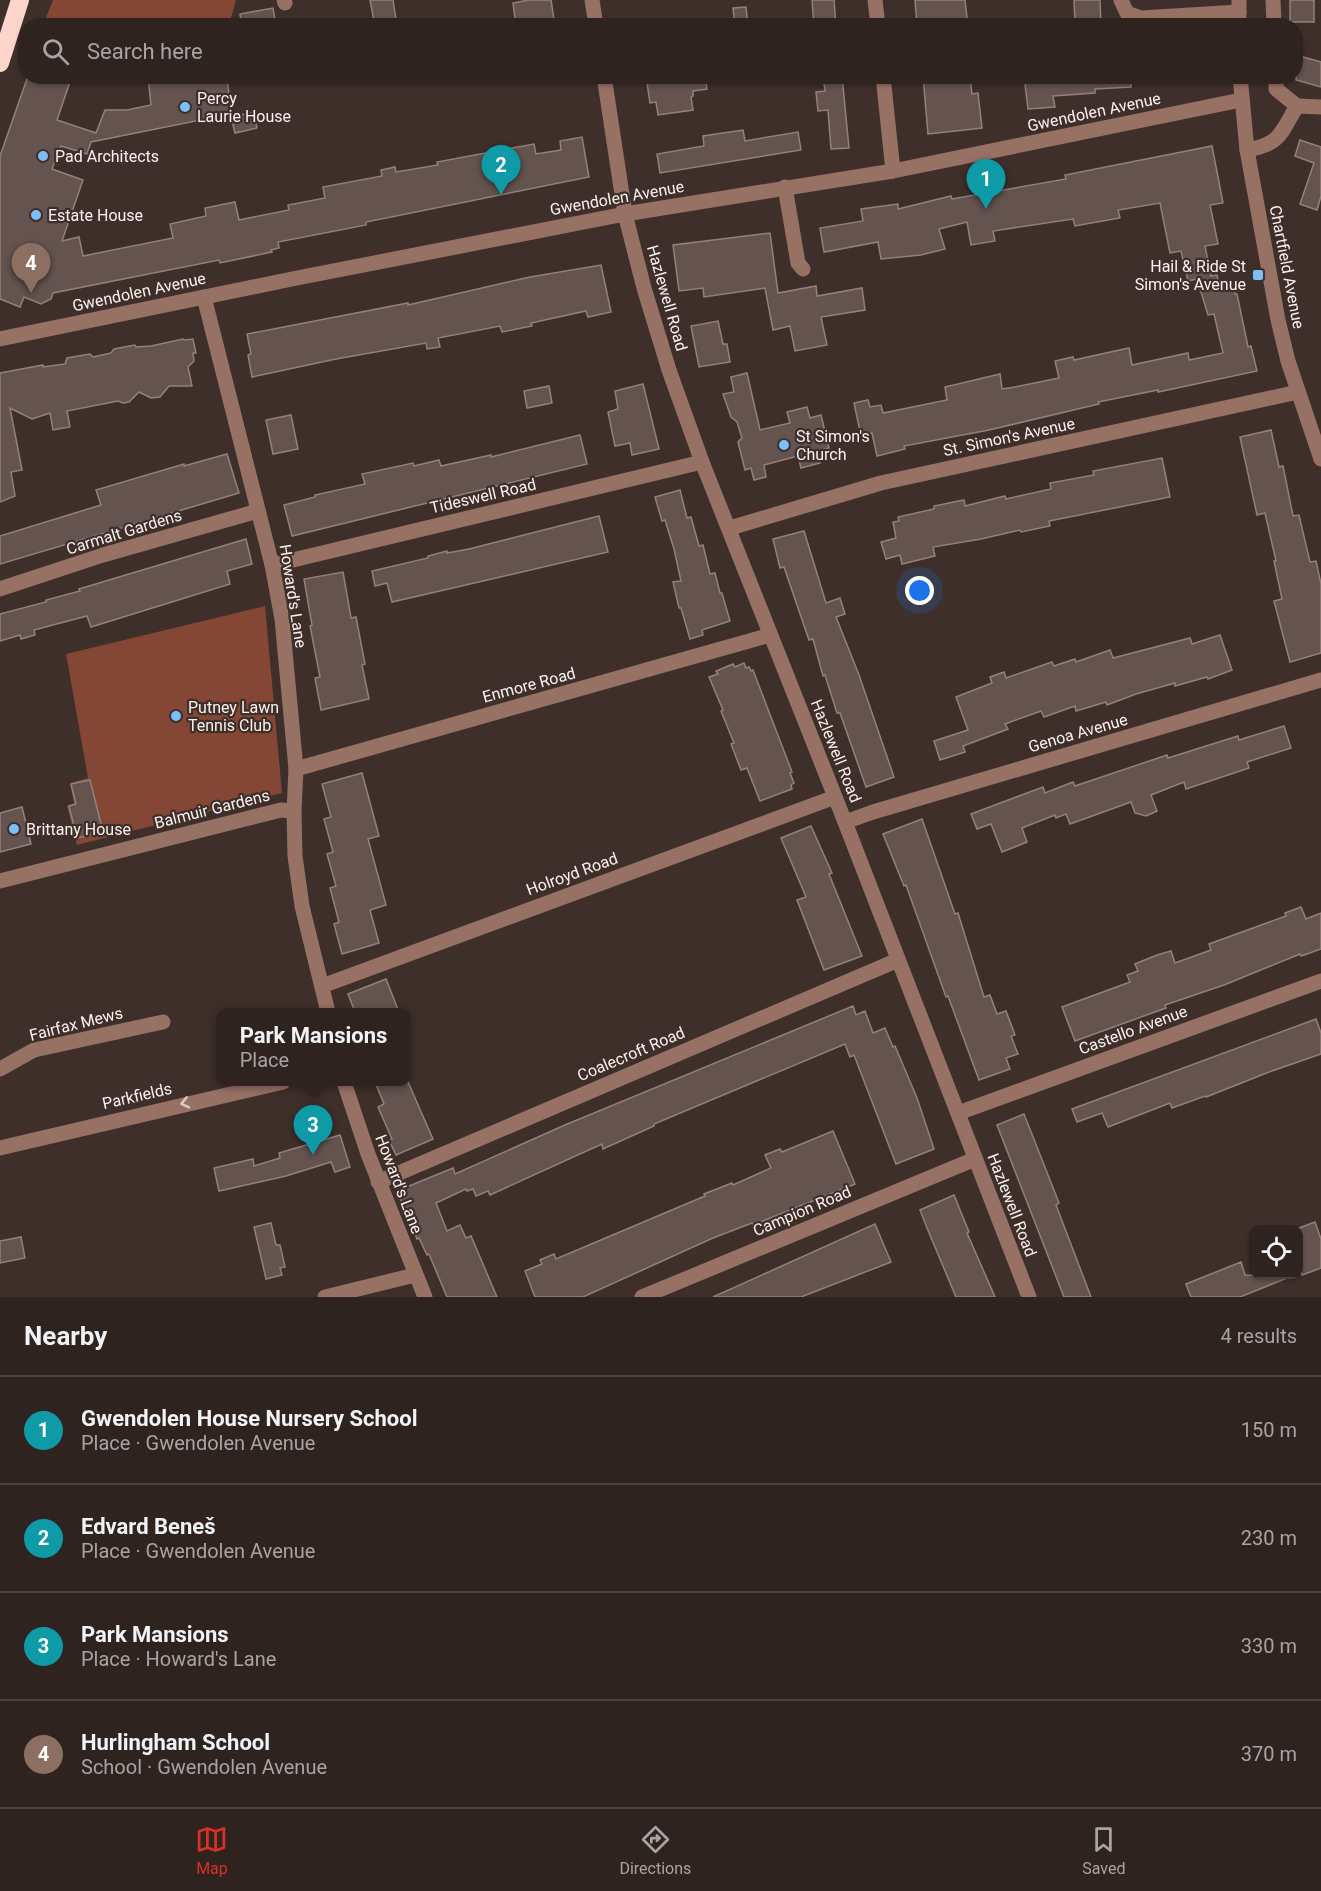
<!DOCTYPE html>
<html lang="en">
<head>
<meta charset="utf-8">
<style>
	:root { --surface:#2f2320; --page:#372b29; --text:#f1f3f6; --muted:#a7a4a5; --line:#4a403e; --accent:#d93025 }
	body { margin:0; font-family:Roboto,sans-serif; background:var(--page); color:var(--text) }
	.controls { position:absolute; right:18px; bottom:18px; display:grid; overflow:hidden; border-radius:12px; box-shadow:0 2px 4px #0004 }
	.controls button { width:54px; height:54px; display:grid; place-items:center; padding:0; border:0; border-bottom:2px solid var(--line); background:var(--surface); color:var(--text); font:30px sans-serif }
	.you { position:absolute; left:920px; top:591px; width:21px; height:21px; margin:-15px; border:4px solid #fff; border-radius:50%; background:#1a73e8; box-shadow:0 0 0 9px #1a73e833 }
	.badge { display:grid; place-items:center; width:39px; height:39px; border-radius:50%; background:var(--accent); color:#fff; font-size:20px; font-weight:700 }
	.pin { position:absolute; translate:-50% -50px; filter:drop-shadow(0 2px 3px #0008) }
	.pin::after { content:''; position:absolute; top:32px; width:21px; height:18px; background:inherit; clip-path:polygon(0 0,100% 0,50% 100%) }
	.popup { position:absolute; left:216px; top:1008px; width:195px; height:78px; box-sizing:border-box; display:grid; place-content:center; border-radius:12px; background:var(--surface); filter:drop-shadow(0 2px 4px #0005); font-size:20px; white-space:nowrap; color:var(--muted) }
	.popup b { font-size:22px; color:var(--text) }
	.popup::after { content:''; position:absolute; left:50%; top:100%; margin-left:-12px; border:12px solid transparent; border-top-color:var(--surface) }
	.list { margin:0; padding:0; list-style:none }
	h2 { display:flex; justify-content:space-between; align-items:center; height:78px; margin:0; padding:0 24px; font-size:26px }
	h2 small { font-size:20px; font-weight:400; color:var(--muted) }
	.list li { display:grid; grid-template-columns:39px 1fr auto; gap:18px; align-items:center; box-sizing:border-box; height:108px; padding:0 24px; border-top:2px solid var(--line) }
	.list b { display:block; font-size:22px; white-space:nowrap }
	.list p { margin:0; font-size:20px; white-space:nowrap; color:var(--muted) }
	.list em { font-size:20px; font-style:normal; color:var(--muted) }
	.icon { flex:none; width:33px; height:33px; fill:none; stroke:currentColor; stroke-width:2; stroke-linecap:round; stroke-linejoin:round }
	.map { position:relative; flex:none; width:1321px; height:1297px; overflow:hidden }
	.search { position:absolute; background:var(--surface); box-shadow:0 2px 4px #0004; left:18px; right:18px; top:18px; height:66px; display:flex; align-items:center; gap:15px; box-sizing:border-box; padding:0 21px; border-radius:24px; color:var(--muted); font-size:22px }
	.sheet { height:510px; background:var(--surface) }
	nav { display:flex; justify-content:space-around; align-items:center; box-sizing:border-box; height:84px; border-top:2px solid var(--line); background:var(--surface); font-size:16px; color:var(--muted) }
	nav a { display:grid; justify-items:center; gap:3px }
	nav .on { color:var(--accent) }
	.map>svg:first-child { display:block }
	.green { fill:#844635 }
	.building { fill:#64534e; stroke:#94817c; stroke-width:1.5 }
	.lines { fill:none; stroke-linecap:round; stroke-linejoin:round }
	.minor { stroke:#987165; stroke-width:15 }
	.highway { stroke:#fdd5ca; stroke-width:18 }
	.oneway { stroke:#decbc5 }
	.poi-dot { fill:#7cbef9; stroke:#3f2f2a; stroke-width:2 }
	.labels { text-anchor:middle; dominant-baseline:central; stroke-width:4.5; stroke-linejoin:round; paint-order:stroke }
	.poi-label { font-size:16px; fill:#fcf1ee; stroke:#3f2f2a; text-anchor:start }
	.street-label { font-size:16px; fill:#fcf1ee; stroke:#3f2f2a }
</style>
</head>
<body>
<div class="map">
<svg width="1321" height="1297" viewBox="0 0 1321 1297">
	<rect width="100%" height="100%" fill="#3f2f2a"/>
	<g class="green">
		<path d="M53,0H236L229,25H43Z"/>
		<path d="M265,606L282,793L77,845L67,806L74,803L70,783L88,778L66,654Z"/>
	</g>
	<g class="building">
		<path d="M370,0H393L397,26H375Z"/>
		<path d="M529,0H551L555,26H516L513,3Z"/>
		<path d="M812,0H834L836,26H814Z"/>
		<path d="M915,0H965L968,26H917Z"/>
		<path d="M1074,0H1100L1101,26H1079V21L1075,22Z"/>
		<rect x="1290" y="0" width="24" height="22"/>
		<path d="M746,7L748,26H735L733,8Z"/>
		<path d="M273,8L276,26H242L240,14Z"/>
		<path d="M1296,55L1321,62V87L1296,80Z"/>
		<path d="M28,76H72L57,120L96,133L105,110H127L151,105L148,76H227L231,114L91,142L87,154L61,146L52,169L83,180L62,241L79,237L83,256L173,238L170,224L206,216L205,208L235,202L239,220L289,210L288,205L325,198L323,187L382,176L381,170L395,167L396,172L438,165L437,162L534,144L536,154L561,150L560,141L582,137L589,177L366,222V225L278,242L279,248L271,250L272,252L220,263L219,260L53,293L51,299L41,304L24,297L20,307L0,299V156Z"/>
		<path d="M646,76H705L707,89L693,91V96L691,97L693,110L658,115L656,102L650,103Z"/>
		<path d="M823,76H842L849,148L831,149L828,110L818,111L816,92L825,91Z"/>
		<path d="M923,76H970L972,94L978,93L982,128L928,134Z"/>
		<path d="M1024,76H1130L1131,87L1095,89V93L1053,96L1055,107L1028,109Z"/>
		<path d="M254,112L257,128L235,133L231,117Z"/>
		<path d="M743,130L745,141L798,132L801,150L660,173L657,154L704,146L703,136Z"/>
		<path d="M1300,140L1321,147V196L1317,210L1300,204L1314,163L1295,156Z"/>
		<path d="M1212,146L1223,203L1210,205L1218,244L1205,246L1211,276L1217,275L1220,291L1234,288L1235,294H1237L1248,347L1251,346L1257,371L1158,392V390L1098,402L1099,404L989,430L904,446L905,449L877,456L872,433L861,436L854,403L868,400L870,407L881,405L883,413L947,400L945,387L1000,374L1002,389L1015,387L1059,378L1055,361L1073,357L1074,360L1129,348L1132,365L1188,353L1189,360L1223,353L1214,314L1208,315L1197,279L1188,281L1181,251L1170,253L1160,203L1118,210L1120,218L1075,226L1073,219L993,231L995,241L971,245L967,222L939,229L945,249L921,255L881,259L878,242L824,252L820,228L863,221L861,209L898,204V209L951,196L952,199L1066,179L1065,175Z"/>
		<path d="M770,233L778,293L816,286L817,296L862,288L865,310L821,317L827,345L795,351L790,326L773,330L765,288L704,297L703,288L679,291L673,245Z"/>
		<path d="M601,265L611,312L588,317L586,311L531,323L532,326L502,332L500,326L438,338L440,347L427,349L426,343L336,359L252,377L248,355L251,354L247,334L408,303V305L530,277Z"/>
		<path d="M718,321L723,344H727L730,362L699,367L691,326Z"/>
		<path d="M183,339L184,340L193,339L196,353H193L194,361L188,367L192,386H169L160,397L151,398L139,392L129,402L123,403L118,401L67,411L70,427L53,430L50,413L32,419L10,408L22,470L11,472L15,496L0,502V373L43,365V367L65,364L67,358L90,354L93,357L111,353L114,349L135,345L136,347L151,346Z"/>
		<path d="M747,373L760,430L790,423L787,412L807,407L810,418L821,415L829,448L817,451L820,463L801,468L798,456L764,465L766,477L754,480L751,468L745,470L738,442L742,438L737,422L731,417L723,394L734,392L731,377Z"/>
		<path d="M643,384L659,449L632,455L630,443L615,446L608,412L618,409L615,391Z"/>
		<path d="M549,386L552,403L527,408L524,391Z"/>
		<path d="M291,415L298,449L273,454L266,420Z"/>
		<path d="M1271,430L1279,467L1283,466L1293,516L1299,515L1310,562L1316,561L1321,584V653L1290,662L1274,601L1282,599L1274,561H1276L1265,513L1257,515L1240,437Z"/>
		<path d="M580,435L587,464L292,536L284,505L315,497V495L365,484L362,474L413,463L414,466L439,460L441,466L491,455V457Z"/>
		<path d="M227,454L239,493L0,564V536L101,505L96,490L184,464V466Z"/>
		<path d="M1162,458L1170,497L1049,521L1050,526L1021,532L1020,530L981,539L933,547L935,556L902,564L900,555L886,559L881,542L896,538L893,522L899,521L898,517L934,509V506L964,500L965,506L1005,496L1006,499L1051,489L1050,483L1094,475L1093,471Z"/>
		<path d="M680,490L687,518L691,517L699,546L703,545L710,574L715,573L720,593H722L730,621L702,630L703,635L690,639L681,608H679L673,582L681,581L674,549L665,520L662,521L655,497Z"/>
		<path d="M599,516L608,552L392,602L387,583L375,586L372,571L428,558V556L447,551V553L469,549Z"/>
		<path d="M804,531L826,603L840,598L845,614L836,617L859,675L894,777L866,787L840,713H837L825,675L823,676L813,639L809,640L784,567L780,568L773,539Z"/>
		<path d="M246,539L252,564L227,571L230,584L91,627L87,616L34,630L35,635L21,639L20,635L0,641V614L46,602V600L80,591L79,589Z"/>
		<path d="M343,572L351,618L356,617L359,633L365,664L362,665L369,699L321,710L315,678L320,677L310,626L312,625L304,579Z"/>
		<path d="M1220,635L1232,670L1208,679L1207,677L1175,686V683L1136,694L1107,705L1106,702L1076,711L1075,706L1044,717L1041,711L1005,724L1008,729L963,746L965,752L940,760L934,741L968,730L956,697L992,683L990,677L1004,672L1006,678L1052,662L1054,666L1075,659L1076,662L1110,650L1113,658L1190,638L1192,644Z"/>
		<path d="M744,663L746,668L749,667L751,671L753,670L792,772L790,773L794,783L791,785L792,789L760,801L747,768L741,770L731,744L734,743L721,711L723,710L709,677L718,674L716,671L733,664L735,667Z"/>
		<path d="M1284,726L1291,748L1247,762L1249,768L1186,789L1184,782L1151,795L1157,811L1146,816L1135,813L1131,802L1070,824L1066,814L1056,818L1055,815L1022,828L1027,842L1002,852L991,824L977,829L971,814L1043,787L1045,793L1073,782L1075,786L1167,755L1168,758L1238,736L1239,740Z"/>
		<path d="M362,773L379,836L368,839L386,905L370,910L379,943L342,954L334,924L339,922L330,888L336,886L327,854L333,852L324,819L331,817L322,784Z"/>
		<path d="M90,780L103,832L77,838L69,806L76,804L71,784Z"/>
		<path d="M22,807L31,844L0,852V813Z"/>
		<path d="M922,819L955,914L958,913L984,997L990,995L997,1014L1006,1011L1015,1035L1011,1036L1018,1054L1006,1058L1010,1069L979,1080L948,996L946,997L906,885L904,886L883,834Z"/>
		<path d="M811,826L832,873L829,874L862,956L824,970L797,900L806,897L781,838Z"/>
		<path d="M1301,907L1306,919L1321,913V949L1301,956L1300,954L1224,985L1165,1005L1166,1008L1075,1041L1062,1007L1130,982L1127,975L1138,971L1135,964L1157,955L1171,951L1175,963L1211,950L1209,944L1286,916L1285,913Z"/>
		<path d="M386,979L399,1012H355L348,994Z"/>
		<path d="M853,1006L856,1015L865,1011L873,1033L885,1028L893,1047L895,1046L917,1098L934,1149L896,1164L854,1055L850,1057L845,1044L654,1124V1126L603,1149L602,1144L571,1158L490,1195L488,1191L476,1196L473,1189L467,1191L466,1189L436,1203L447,1231L460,1225L466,1238L471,1236L497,1297H447L429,1254L427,1255L419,1238L417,1239L397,1191L453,1168L455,1174L565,1125Z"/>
		<path d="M1316,1019L1321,1033V1054L1269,1072L1206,1097L1205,1096L1172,1108L1170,1103L1108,1127L1102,1113L1077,1122L1072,1109Z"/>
		<path d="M375,1082H408L433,1139L396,1155L389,1140L392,1139L378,1107L384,1104Z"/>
		<path d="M1024,1114L1059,1203L1056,1205L1091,1297H1064L997,1125Z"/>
		<path d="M833,1131L855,1184L753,1225L752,1223L713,1238L583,1297H535L525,1271L542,1264L540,1260L554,1254L556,1259L705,1196L704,1194L732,1183L733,1185L771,1168L765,1155L780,1149L782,1152Z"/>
		<path d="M340,1135L350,1167L335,1172L331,1162L286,1176L219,1191L214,1168L253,1159L254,1166L280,1158L279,1153Z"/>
		<path d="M954,1195L969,1232L967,1233L995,1297H956L927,1228L920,1210Z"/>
		<path d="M1315,1222L1321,1239V1268L1302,1275L1299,1266V1228Z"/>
		<path d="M271,1223L276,1245H280L285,1267L280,1268L282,1275L266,1279L254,1227Z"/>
		<path d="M875,1224L891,1262L801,1297H713Z"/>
		<path d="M21,1237L25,1258L0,1263V1241Z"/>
		<path d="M1241,1262L1245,1275L1292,1276L1240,1297H1191L1186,1284Z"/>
	</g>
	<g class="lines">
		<g class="minor">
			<path d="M284,0L285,3"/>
			<path d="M592,0L596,26"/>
			<path d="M875,0L878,26"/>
			<path d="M1121,0L1127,13L1141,18L1239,12"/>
			<path d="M1239,0V26"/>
			<path d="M1273,0L1274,26"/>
			<path d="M604,76L625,214L644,288L669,370L702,462L845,822L1029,1297"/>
			<path d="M883,76L893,171"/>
			<path d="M1240,76L1247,150L1278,320L1288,361L1321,459"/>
			<path d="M1276,76V89L1297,106"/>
			<path d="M1247,150C1281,144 1280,134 1297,106L1321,107"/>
			<path d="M785,187L798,263L803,269"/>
			<path d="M204,297L272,565L282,619L296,769L294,811L295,856L302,906L328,1012"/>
			<path d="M0,339L292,279L625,214L893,171L1241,100"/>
			<path d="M730,528L881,483L1298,392"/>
			<path d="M272,565L702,462"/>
			<path d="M0,589L103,555L258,511"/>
			<path d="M296,769L770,635"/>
			<path d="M845,822L873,812L1321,680"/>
			<path d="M0,881L281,810L294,811"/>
			<path d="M322,986L835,797"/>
			<path d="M0,1069L34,1050L163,1022"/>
			<path d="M344,1082L368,1154L425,1297"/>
			<path d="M958,1113L1321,981"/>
			<path d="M0,1148L283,1082"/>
			<path d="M378,1182L898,960"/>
			<path d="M325,1297L415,1275"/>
			<path d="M642,1297L975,1159"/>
		</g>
		<path class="highway" d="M0,63L20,0"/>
	</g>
	<defs><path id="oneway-chevron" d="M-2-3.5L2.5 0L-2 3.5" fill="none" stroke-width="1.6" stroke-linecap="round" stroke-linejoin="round" transform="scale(1.5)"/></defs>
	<use class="oneway" href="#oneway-chevron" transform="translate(185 1103) rotate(167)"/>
	<g class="poi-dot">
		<circle cx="185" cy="107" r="6"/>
		<circle cx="43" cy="156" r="6"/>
		<circle cx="36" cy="215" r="6"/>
		<rect x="1252" y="269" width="12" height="12" rx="3"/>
		<circle cx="784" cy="445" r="6"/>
		<circle cx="176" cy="716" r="6"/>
		<circle cx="14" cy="829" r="6"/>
	</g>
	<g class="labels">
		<g class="poi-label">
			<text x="197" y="98">Percy<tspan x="197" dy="18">Laurie House</tspan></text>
			<text x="55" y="156">Pad Architects</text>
			<text x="48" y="215">Estate House</text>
			<text x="1246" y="266" text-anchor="end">Hail &amp; Ride St<tspan x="1246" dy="18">Simon's Avenue</tspan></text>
			<text x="796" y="436">St Simon's<tspan x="796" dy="18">Church</tspan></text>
			<text x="188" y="707">Putney Lawn<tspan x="188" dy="18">Tennis Club</tspan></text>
			<text x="26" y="829">Brittany House</text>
		</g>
		<g class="street-label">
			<text transform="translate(1094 112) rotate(-12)">Gwendolen Avenue</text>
			<text transform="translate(617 198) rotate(-10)">Gwendolen Avenue</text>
			<text transform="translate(1287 267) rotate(79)">Chartfield Avenue</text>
			<text transform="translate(139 292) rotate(-12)">Gwendolen Avenue</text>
			<text transform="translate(667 298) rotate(74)">Hazlewell Road</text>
			<text transform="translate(1009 437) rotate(-12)">St. Simon's Avenue</text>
			<text transform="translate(483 496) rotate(-13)">Tideswell Road</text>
			<text transform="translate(124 532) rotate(-17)">Carmalt Gardens</text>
			<text transform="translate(293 596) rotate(81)">Howard's Lane</text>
			<text transform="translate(529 685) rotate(-15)">Enmore Road</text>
			<text transform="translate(1078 733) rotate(-16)">Genoa Avenue</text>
			<text transform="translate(836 751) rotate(68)">Hazlewell Road</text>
			<text transform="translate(212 809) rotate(-14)">Balmuir Gardens</text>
			<text transform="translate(572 874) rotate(-20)">Holroyd Road</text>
			<text transform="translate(76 1024) rotate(-14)">Fairfax Mews</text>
			<text transform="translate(1133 1030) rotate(-20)">Castello Avenue</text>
			<text transform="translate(631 1054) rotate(-23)">Coalecroft Road</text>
			<text transform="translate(137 1096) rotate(-13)">Parkfields</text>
			<text transform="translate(399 1184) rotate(69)">Howard's Lane</text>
			<text transform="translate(1012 1205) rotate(69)">Hazlewell Road</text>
			<text transform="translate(802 1211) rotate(-23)">Campion Road</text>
		</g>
	</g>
</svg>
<div class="controls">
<button><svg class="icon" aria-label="locate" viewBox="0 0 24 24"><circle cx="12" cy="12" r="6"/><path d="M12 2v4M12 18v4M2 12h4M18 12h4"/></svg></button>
</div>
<div class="you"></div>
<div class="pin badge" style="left:986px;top:209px;background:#0f9aa8">1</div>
<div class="pin badge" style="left:501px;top:195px;background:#0f9aa8">2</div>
<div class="pin badge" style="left:313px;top:1155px;background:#0f9aa8">3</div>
<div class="popup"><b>Park Mansions</b>Place</div>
<div class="pin badge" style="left:31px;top:293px;background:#8d6e63">4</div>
<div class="search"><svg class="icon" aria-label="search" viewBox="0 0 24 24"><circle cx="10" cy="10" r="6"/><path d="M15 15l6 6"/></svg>Search here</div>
</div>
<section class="sheet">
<h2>Nearby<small>4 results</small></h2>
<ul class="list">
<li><span class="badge" style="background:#0f9aa8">1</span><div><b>Gwendolen House Nursery School</b><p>Place · Gwendolen Avenue</p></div><em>150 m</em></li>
<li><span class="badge" style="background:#0f9aa8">2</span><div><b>Edvard Beneš</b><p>Place · Gwendolen Avenue</p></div><em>230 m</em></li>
<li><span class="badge" style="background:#0f9aa8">3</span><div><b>Park Mansions</b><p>Place · Howard's Lane</p></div><em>330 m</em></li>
<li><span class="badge" style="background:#8d6e63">4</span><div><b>Hurlingham School</b><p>School · Gwendolen Avenue</p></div><em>370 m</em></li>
</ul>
</section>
<nav>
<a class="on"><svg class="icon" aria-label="map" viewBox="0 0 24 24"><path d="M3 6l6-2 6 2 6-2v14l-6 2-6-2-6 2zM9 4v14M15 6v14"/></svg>Map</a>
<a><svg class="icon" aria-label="directions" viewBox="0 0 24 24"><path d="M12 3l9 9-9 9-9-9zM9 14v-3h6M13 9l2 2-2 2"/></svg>Directions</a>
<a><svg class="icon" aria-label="saved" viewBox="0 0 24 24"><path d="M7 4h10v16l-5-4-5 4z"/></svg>Saved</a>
</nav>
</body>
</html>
